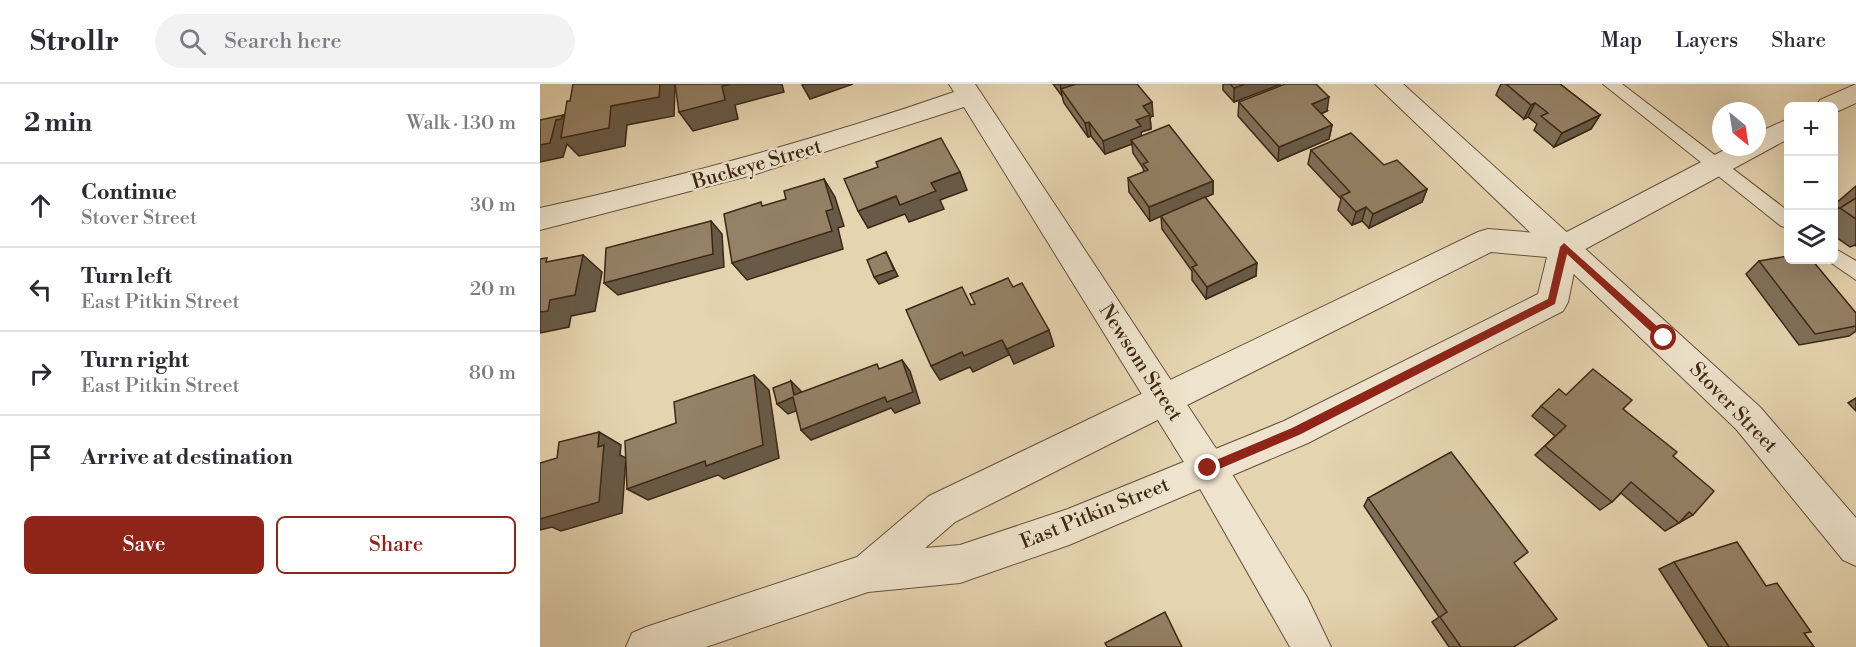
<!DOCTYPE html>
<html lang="en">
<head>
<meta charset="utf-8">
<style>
	:root { --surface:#fff; --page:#f2f2f3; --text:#2b2b33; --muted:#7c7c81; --line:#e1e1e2; --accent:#8f2418 }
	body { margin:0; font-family:"Libre Bodoni",serif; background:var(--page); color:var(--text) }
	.controls { position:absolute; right:18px; top:18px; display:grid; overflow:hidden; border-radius:9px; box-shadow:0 6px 24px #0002 }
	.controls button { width:54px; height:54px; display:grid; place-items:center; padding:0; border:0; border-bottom:2px solid var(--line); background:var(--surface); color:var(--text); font:30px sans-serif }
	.compass { position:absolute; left:1172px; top:18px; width:54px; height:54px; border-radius:50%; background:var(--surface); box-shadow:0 6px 24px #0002; rotate:150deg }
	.stop { position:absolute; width:18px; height:18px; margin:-14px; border:4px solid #8f2418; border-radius:50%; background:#fff }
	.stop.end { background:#8f2418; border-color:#fff; box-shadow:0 2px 6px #0008 }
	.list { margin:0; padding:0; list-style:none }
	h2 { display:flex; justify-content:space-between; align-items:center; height:78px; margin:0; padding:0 24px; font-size:26px }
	h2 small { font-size:20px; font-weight:400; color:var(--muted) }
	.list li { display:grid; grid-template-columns:39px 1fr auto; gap:18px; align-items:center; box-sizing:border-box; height:84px; padding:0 24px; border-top:2px solid var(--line) }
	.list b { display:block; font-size:22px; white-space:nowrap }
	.list p { margin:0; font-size:20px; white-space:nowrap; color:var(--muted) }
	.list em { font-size:20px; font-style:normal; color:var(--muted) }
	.actions { display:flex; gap:12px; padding:18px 24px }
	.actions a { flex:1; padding:14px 0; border:2px solid var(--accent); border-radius:9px; text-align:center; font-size:21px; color:var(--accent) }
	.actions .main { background:var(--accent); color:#fff }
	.icon { flex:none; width:33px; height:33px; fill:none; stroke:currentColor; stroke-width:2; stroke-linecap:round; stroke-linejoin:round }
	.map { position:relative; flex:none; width:1316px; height:563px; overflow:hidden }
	header { display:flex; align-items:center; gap:36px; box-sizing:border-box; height:84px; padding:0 30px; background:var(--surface); border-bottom:2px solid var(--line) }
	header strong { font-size:28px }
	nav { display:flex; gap:33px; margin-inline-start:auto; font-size:21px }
	.search { width:420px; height:54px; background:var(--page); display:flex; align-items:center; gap:15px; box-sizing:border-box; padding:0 21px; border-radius:33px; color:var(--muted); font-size:22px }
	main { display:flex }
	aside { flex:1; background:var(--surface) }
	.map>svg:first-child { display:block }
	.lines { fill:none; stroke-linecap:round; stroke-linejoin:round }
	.service-casing { stroke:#66523c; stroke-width:2 }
	.minor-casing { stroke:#66523c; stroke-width:2 }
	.tertiary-casing { stroke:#66523c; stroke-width:2 }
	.service { fill:#eee3cc; fill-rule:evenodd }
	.minor { fill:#eee3cc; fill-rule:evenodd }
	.tertiary { fill:#eee3cc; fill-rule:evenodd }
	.wall { fill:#7f6f58; stroke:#3c2715; stroke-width:1.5 }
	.shaded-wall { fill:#685a47; stroke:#3c2715; stroke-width:1.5 }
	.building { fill:#948166; stroke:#3c2715; stroke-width:1.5 }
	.route { fill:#8f2418 }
	.labels { text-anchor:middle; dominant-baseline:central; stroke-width:5; stroke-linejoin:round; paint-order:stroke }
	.street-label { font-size:20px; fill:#3c2715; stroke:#eee3cc }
</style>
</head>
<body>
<header>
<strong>Strollr</strong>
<div class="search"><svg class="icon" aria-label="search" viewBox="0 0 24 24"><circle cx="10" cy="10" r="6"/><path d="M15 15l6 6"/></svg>Search here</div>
<nav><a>Map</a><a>Layers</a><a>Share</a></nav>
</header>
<main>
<aside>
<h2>2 min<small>Walk · 130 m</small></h2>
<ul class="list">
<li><svg class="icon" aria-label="ahead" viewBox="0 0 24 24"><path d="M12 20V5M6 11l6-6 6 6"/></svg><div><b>Continue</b><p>Stover Street</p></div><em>30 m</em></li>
<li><svg class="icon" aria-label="left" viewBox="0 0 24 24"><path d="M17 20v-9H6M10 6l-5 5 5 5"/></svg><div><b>Turn left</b><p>East Pitkin Street</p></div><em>20 m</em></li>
<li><svg class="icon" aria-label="right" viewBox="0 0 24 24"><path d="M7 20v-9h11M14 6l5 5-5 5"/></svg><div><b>Turn right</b><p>East Pitkin Street</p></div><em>80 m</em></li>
<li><svg class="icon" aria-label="arrive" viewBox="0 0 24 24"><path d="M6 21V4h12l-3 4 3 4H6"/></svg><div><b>Arrive at destination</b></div></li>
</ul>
<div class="actions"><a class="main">Save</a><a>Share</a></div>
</aside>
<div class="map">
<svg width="1316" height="563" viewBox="0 0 1316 563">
	<rect width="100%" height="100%" fill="#e5d4b0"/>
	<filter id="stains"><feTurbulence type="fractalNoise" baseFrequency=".00333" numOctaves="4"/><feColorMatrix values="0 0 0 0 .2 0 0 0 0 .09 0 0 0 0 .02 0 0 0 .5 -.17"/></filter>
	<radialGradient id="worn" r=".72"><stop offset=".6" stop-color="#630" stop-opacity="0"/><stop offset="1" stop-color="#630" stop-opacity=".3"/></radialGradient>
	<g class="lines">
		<defs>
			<g id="service">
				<path d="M1063,0H1082L1248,127V144L1241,142Z"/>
				<path d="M1294,164L1316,177V196L1287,176H1294Z"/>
			</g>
			<g id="minor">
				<path d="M409,0H435L681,372L767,513L791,563H750L655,396L424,23L216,90L0,146V124C141,93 278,55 414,8Z"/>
				<path d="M835,0H863L1220,323L1316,434V482L1303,476L1196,345Z"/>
			</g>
			<g id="tertiary">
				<path d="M1316,0V19L1294,29V22H1276L1280,16Z"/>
				<path d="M1248,35V55L1038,169L1028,218L1023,227L768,359L529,461L420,499L328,508L166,563H86L92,549L106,543L317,473L389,412L938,148L948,145L1021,151L1190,63H1217V49ZM951,168L1007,173L998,210L744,337L528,425L420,461L385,464L415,438Z"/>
			</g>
		</defs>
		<use href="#service" class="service-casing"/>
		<use href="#minor" class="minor-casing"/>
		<use href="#tertiary" class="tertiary-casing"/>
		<use href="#service" class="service"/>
		<use href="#minor" class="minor"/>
		<use href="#tertiary" class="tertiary"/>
	</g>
	<g class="wall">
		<path d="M513,0H597L613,32L610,33L611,45L601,48V52L673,97V110L665,113L716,192L666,215L652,196V187L622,145L621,132L630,128L610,137L589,108L588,94L604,88L603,84L593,69L592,60L565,70L551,52L548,53L524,19L522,12Z"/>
		<path d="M683,0H741L694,18L683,6Z"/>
		<path d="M961,0H1020L1060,31L1051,45L1014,63L994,46L997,40L988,33L984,35L956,11Z"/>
		<path d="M699,18L787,27L781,30L792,41L789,55L738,77L698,32Z"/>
		<path d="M771,66L844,81L887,105L882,118L829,144L822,137L812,141L798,126L801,115L768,80Z"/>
		<path d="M1316,102V162L1315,161L1310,163L1293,151V129L1299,124L1294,121Z"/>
		<path d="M1219,177L1316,229V247L1309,252L1259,261L1206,190Z"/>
		<path d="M1026,311L1083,325L1133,372L1153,431L1125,447L1081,409L1072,418L1060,426L995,371L1015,352L992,332L1001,322Z"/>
		<path d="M1316,314V327L1308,319Z"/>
		<path d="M828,414L974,479V563H909L892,538L899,533L824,422Z"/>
		<path d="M1134,478L1226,502L1264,549L1274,563H1169L1119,485Z"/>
	</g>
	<g class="shaded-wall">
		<path d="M120,0H135L134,32L87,41L85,62L39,72L27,60L23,73L0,78V61L16,36L23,31L36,45L71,22Z"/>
		<path d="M190,0H242L244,8L195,21L198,35L153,47L139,28L182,2Z"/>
		<path d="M265,0H313L270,15L262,1Z"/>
		<path d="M520,0H549L521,5L522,12Z"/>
		<path d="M705,0H741L694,18V4Z"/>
		<path d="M789,13L787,27L769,34L772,20Z"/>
		<path d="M612,18L613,32L610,33L611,45L601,48L602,56H591L592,60L565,70L563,57L596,36L603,22Z"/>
		<path d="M995,19L988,33L984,35L991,21Z"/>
		<path d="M1060,31L1051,45L1014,63L1022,49Z"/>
		<path d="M549,38L551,52L548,53L545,39Z"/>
		<path d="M792,41L789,55L738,77L739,63Z"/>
		<path d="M420,88L427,106L400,116L404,125L369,138L365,130L328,144L318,127Z"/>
		<path d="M284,95L295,113L304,142L298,144L303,165L207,196L192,179Z"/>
		<path d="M673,97V110L610,137L609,123Z"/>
		<path d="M887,105L882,118L829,144L833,130Z"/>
		<path d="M826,123L822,137L812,141L816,128Z"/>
		<path d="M171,137L182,150L184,183L78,211L64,199Z"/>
		<path d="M346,168L358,192L339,200L334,193Z"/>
		<path d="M43,171L62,188L55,227L31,232L29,243L0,249V228Z"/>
		<path d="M717,179L716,192L666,215L667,203Z"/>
		<path d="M509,246L514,262L474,280L467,265Z"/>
		<path d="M462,256L469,271L433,288L430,283L400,296L391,282L422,268Z"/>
		<path d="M362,276L370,287L380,319L355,329L351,324L271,356L261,346Z"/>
		<path d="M214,291L229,306L239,374L184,395L178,391L108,416L87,405Z"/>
		<path d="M251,297L262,308L265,322L254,311Z"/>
		<path d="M253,313L264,324L248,330L237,320Z"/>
		<path d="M59,348L81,361L80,371L86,374L82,429L21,447L12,443L0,446V431L58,363Z"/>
	</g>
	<g class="building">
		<path d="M33,0H120L119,13L71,22L69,44L21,54L27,17H30Z"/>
		<path d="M135,0H190L182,2L185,16L139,28Z"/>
		<path d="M536,0H597L612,18L603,22L610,31L596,36L601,42L563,57L549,38L545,39L521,5Z"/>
		<path d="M690,0H705L694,4Z"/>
		<path d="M745,0H776L789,13L772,20L792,41L739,63L699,18Z"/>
		<path d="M966,0H1020L1060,31L1022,49L1001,32L1008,29L995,19L991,21Z"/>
		<path d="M23,31L21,35L16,36L10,59L0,61V36Z"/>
		<path d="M629,41L673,97L609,123L588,94L608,86L603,80L608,78L591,56Z"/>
		<path d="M811,49L844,81L857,76L887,105L833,130L826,123L816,128L801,112L810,108L771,66Z"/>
		<path d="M401,54L420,88L391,99L396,107L360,121L356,112L318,127L304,95L338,83L336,78Z"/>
		<path d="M284,95L293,125L286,127L292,147L192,179L184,130L221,118L222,122L246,115L244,107Z"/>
		<path d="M665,113L717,179L667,203L652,183L657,181L621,132Z"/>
		<path d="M1316,114V135L1300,124Z"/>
		<path d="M171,137L173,170L64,199L66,164Z"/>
		<path d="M346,168L354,186L334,193L327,176Z"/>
		<path d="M43,171L35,211L10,216L8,227L0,228V175L7,174L6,178Z"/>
		<path d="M1248,172V176H1272L1316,229V242L1275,250L1219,177Z"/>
		<path d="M468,194L473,203L482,199L509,246L467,265L462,256L424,272L422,268L391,282L366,226L422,203L431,221L435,220L430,210Z"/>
		<path d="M362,276L373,308L347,318L345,313L261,346L253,313L237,320L233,304L251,297L254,311L337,280L339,285Z"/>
		<path d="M1053,285L1092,316L1083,325L1137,368L1133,372L1174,407L1153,431L1149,428L1139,439L1091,398L1072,418L1005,362L1026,342L1001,322L1019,305L1026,311Z"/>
		<path d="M214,291L223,361L166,382L165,377L87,405L85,357L136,339L134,318Z"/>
		<path d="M59,348L58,363L64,361L59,418L0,435V379L17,374L19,358Z"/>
		<path d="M911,368L988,468L974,479L1017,535L974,563H921L900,533L907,528L828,414Z"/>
		<path d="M1197,458L1226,502L1237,499L1271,548L1264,549L1274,563H1189L1134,478Z"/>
		<path d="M625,528L642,563H567L565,559Z"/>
	</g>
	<path class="route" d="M1024,159L1128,252V257H1121L1027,170L1015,220L759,351L672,388H664V381L752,344L1008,215L1020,163Z"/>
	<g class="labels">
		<g class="street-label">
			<text transform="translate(217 81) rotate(-16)">Buckeye Street</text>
			<text transform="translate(600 279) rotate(57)">Newsom Street</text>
			<text transform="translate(1193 324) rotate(46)">Stover Street</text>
			<text transform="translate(555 430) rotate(-22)">East Pitkin Street</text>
		</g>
	</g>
	<rect width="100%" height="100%" filter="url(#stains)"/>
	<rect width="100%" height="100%" fill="url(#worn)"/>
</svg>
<div class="controls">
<button>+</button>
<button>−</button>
<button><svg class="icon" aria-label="layers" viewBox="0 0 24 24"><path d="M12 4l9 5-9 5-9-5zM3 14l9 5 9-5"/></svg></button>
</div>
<svg class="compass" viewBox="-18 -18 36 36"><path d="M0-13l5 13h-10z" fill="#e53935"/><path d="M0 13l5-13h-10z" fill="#7c7c81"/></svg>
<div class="stop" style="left:1124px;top:254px"></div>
<div class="stop end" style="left:668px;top:384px"></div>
</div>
</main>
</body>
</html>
